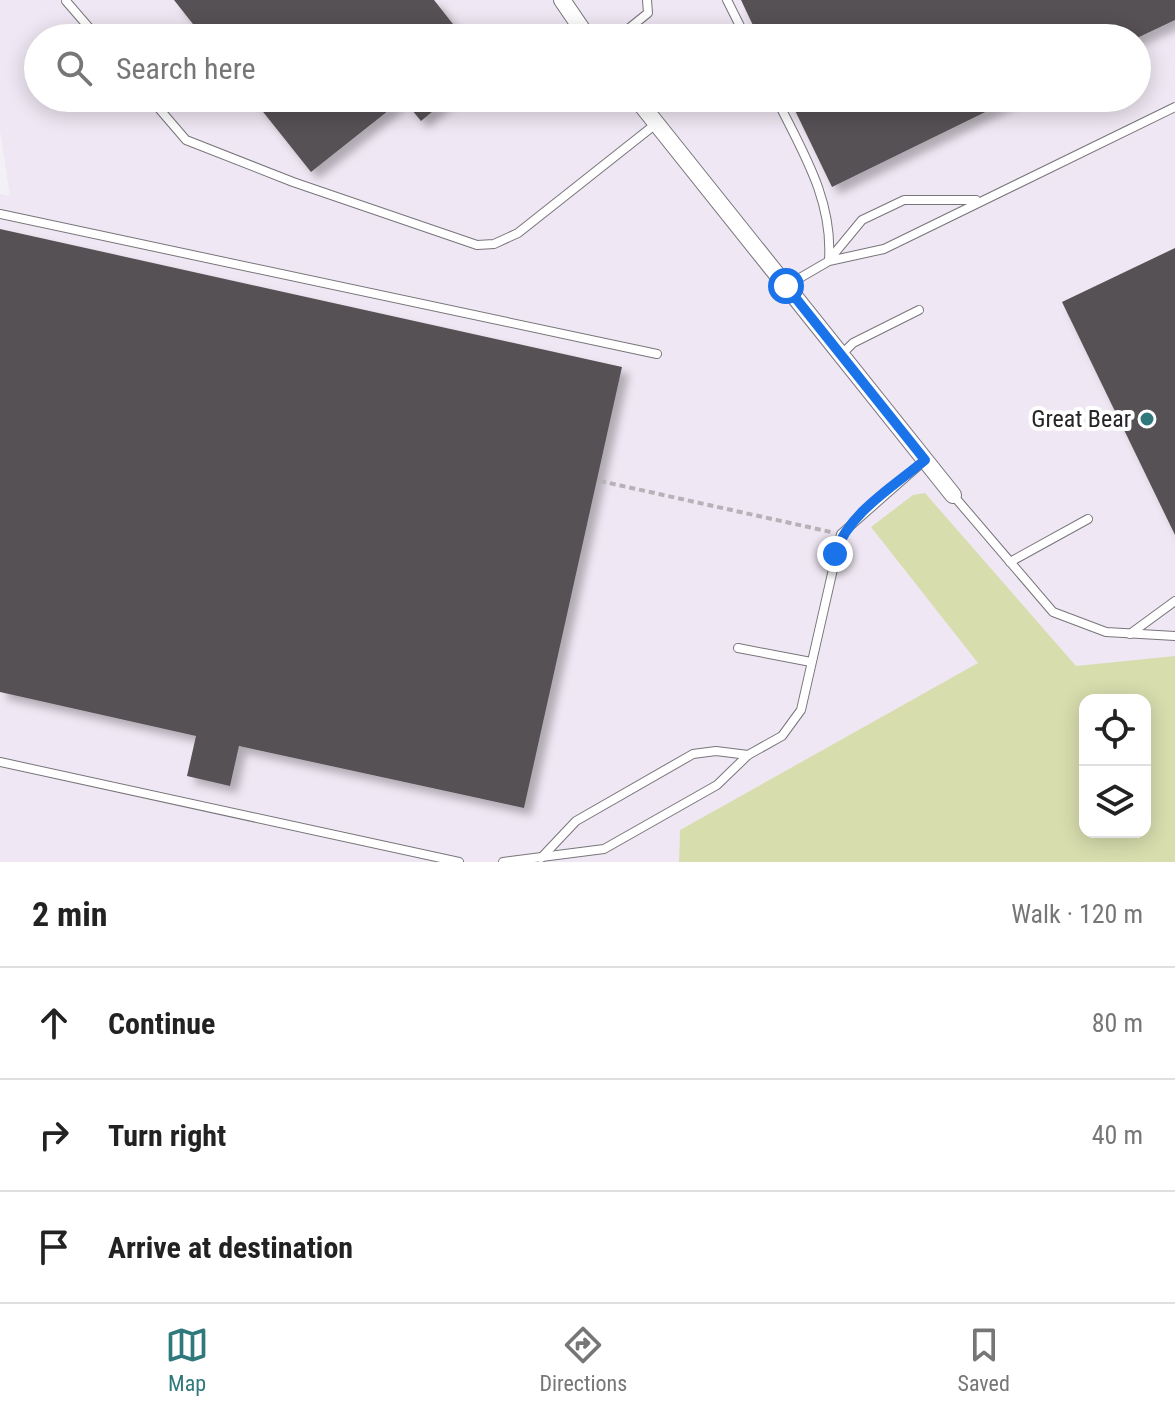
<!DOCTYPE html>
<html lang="en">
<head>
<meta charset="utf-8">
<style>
	:root { --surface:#fff; --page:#f6f6f6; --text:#222; --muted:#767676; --line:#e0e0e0; --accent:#2f797d }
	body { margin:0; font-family:"Roboto Condensed",sans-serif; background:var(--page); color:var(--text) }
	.controls { position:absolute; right:24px; bottom:24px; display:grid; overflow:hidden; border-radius:16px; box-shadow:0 4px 20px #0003 }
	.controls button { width:72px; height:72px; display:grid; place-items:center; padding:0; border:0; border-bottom:2px solid var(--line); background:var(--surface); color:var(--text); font:40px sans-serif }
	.stop { position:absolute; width:24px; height:24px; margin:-18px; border:6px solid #1a73e8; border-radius:50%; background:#fff }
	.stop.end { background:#1a73e8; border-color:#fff; box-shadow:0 2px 8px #0008 }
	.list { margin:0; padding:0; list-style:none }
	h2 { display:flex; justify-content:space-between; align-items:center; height:104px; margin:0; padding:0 32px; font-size:34px }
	h2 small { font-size:26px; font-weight:400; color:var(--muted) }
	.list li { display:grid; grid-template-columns:52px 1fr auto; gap:24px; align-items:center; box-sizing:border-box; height:112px; padding:0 32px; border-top:2px solid var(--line) }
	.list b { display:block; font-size:30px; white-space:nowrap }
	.list em { font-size:26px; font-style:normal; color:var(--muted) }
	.icon { flex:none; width:44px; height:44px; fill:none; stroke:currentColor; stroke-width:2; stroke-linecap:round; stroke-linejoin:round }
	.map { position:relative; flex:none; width:1175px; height:862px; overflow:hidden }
	.search { position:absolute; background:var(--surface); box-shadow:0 4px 20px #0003; left:24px; right:24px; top:24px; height:88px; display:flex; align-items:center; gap:20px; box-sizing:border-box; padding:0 28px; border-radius:44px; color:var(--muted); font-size:30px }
	.sheet { height:440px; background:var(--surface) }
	nav { display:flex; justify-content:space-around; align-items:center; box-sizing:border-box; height:112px; border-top:2px solid var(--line); background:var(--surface); font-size:22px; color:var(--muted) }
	nav a { display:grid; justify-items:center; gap:4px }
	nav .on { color:var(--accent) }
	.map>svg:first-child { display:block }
	.built { fill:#efe7f3; fill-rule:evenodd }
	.green { fill:#d8ddae; fill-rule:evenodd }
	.building { fill:#565155; filter:url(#shadow) }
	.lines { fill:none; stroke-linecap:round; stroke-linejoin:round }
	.lane-casing { stroke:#78757a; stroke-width:10 }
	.street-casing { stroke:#78757a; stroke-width:18 }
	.path { stroke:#b6b3b8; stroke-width:4; stroke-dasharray:6 4; stroke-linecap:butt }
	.lane { stroke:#fff; stroke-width:8 }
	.street { stroke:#fff; stroke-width:16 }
	.route { stroke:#1a73e8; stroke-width:10 }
	.poi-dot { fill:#2f797d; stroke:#fff; stroke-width:3 }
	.labels { text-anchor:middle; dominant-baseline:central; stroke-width:8; stroke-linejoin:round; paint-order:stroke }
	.poi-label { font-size:24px; fill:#262426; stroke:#fff; text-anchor:end }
</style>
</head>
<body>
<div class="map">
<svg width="1175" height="862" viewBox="0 0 1175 862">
	<defs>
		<filter id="shadow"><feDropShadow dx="7" dy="7" stdDeviation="4" flood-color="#0004"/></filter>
	</defs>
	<rect width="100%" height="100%" fill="#f4f1f6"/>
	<path class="built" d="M0,0H1175V658L1076,666L979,663L680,830L679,862H0V194L10,196L0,131ZM38,38H1137V98H38Z"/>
	<path class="green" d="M925,493L1076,666L1175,656V862H679L680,830L978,663L871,527L913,495ZM1085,700H1145V832H1085Z"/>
	<g class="building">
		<path d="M174,0H434L464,38H204Z"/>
		<path d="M741,0H1175V20L1137,38H759Z"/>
		<path d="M252,98H449L421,121L403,99L311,172Z"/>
		<path d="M789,98H1014L832,187Z"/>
		<path d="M0,229L622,367L524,808L239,746L230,786L187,776L196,736L0,692Z"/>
		<path d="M1175,248V535L1062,302Z"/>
	</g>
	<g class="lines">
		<defs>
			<g id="lane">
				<path d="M727,0L746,38"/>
				<path d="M66,1L98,38"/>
				<path d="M617,38L648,13L647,0"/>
				<path d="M150,98L186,140L293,182L477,245L494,244L518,233L657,123"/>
				<path d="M776,98C802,151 833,199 829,260"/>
				<path d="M0,214L657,354"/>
				<path d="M829,260L862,220L904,200H976"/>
				<path d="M786,286L829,261L884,249L1175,107"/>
				<path d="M842,354L853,343L919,310"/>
				<path d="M953,495L1053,612L1106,632L1175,636"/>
				<path d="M1010,562L1088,519"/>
				<path d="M1130,634L1175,601"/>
				<path d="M738,648L811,662"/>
				<path d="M0,762L459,862"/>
				<path d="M541,858L576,821L693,754L716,751L748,755"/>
				<path d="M503,862L604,849L717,785L748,755L782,736L801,710L841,534L925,460"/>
			</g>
			<g id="street">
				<path d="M562,0L588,38"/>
				<path d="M636,98L953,495"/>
			</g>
		</defs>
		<use href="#lane" class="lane-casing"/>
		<use href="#street" class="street-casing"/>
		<path class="path" d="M600,481L831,532"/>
		<use href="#lane" class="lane"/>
		<use href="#street" class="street"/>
	</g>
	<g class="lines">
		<path class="route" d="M786,286L925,460C893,487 848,513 835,554"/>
	</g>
	<circle class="poi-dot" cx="1147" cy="419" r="8"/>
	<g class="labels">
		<g class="poi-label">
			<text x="1131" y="419">Great Bear</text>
		</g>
	</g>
</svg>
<div class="controls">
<button><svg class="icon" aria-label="locate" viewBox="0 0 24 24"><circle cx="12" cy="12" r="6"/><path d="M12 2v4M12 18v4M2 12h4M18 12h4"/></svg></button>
<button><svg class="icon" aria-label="layers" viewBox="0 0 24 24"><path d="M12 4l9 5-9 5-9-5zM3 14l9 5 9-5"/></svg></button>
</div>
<div class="stop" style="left:786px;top:286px"></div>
<div class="stop end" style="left:835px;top:554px"></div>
<div class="search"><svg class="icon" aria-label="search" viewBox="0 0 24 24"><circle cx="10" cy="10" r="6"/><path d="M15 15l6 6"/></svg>Search here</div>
</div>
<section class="sheet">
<h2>2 min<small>Walk · 120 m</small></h2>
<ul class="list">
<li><svg class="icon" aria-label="ahead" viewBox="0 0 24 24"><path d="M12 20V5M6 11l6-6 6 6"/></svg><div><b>Continue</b></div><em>80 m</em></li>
<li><svg class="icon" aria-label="right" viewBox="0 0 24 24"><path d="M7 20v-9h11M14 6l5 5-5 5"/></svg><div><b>Turn right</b></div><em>40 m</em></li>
<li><svg class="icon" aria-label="arrive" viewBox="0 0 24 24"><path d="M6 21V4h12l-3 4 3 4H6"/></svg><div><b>Arrive at destination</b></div></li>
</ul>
</section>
<nav>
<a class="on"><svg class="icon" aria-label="map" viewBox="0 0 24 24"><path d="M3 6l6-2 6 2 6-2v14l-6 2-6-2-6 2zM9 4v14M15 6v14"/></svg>Map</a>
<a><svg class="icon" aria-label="directions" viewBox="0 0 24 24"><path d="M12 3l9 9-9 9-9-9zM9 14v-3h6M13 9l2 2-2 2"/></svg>Directions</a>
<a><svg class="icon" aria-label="saved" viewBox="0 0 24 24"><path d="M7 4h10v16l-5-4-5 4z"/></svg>Saved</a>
</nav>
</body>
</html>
